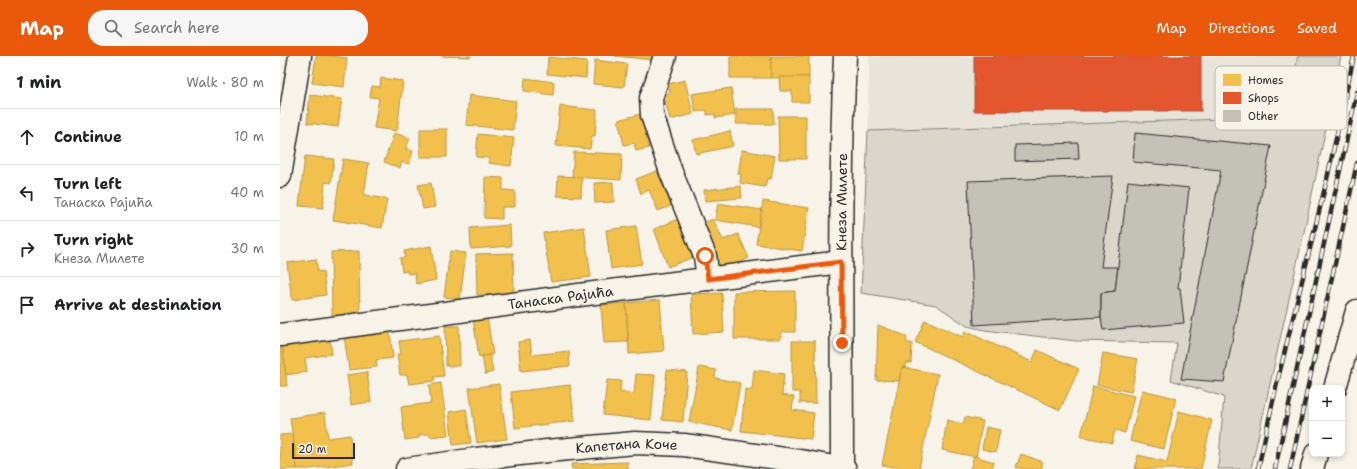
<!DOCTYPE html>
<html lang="en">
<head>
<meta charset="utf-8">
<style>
	:root { --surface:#fff; --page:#f6f6f6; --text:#202124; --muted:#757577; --line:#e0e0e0; --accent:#ea580c }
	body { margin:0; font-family:"Shantell Sans",sans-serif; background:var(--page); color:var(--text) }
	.controls { position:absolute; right:12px; bottom:12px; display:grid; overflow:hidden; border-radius:8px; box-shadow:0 2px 6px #0003 }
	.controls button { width:36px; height:36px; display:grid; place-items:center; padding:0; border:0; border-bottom:1px solid var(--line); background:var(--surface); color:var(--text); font:20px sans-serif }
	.scale { position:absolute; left:12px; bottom:10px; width:63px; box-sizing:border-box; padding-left:4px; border:2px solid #2b2b2b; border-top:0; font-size:11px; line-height:14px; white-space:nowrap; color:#2b2b2b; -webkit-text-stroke:3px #f7f3e8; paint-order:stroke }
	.stop { position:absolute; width:12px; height:12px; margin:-9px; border:3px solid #ea580c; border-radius:50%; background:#fff }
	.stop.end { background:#ea580c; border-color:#fff; box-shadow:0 1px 4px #0008 }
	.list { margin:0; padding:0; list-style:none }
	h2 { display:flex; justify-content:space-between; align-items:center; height:52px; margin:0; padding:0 16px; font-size:17px }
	h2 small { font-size:13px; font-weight:400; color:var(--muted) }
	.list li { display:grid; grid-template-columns:26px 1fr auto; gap:12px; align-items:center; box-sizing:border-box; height:56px; padding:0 16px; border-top:1px solid var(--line) }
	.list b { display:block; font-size:15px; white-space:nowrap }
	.list p { margin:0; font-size:13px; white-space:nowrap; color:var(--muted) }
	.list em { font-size:13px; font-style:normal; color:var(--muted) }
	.icon { flex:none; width:22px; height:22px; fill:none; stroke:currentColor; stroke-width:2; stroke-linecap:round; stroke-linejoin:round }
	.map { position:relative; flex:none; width:1077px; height:413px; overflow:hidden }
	header { display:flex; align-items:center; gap:24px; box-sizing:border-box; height:56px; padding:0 20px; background:var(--accent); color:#fff }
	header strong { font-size:19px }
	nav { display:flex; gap:22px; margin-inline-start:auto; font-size:14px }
	.search { width:280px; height:36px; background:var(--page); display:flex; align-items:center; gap:10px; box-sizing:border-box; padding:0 14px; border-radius:16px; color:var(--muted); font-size:15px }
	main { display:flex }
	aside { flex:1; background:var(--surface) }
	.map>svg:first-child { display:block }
	.built { fill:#e8e4da }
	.green { fill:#dad6cc; stroke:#82807c }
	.homes { fill:#f2c14e; stroke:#b69444 }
	.shops { fill:#e4572e; stroke:#ac4a2d }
	.building { fill:#c4c1b9; stroke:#2b2b2b }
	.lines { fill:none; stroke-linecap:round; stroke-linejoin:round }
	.minor-casing { stroke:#2b2b2b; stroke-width:25 }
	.major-casing { stroke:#2b2b2b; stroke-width:25 }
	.minor { stroke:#f7f3e8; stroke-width:22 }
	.major { stroke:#f7f3e8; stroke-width:22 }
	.rail-casing { stroke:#2b2b2b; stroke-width:4.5 }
	.rail { stroke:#f7f3e8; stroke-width:3; stroke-dasharray:9; stroke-linecap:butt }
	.route { stroke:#ea580c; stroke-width:5 }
	.labels { text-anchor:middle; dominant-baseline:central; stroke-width:4; stroke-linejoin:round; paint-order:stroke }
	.street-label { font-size:14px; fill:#2b2b2b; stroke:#f7f3e8 }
	.key { fill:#f7f3e8; stroke:#bab7af; stroke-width:1 }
	.key-label { font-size:11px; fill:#2b2b2b }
</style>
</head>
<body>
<header>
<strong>Map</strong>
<div class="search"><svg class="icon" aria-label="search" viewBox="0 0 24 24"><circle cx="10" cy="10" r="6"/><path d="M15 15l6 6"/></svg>Search here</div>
<nav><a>Map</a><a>Directions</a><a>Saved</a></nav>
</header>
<main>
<aside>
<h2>1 min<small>Walk · 80 m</small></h2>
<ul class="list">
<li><svg class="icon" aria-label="ahead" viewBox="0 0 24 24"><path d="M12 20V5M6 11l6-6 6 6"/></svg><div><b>Continue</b></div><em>10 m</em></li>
<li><svg class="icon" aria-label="left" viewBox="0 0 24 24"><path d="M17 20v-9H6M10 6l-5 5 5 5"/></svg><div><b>Turn left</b><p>Танаска Рајића</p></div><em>40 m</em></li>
<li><svg class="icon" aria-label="right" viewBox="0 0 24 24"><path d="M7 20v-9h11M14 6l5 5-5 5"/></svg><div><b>Turn right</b><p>Кнеза Милете</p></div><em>30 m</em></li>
<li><svg class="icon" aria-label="arrive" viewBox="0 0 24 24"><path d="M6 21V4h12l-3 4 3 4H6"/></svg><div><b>Arrive at destination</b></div></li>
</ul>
</aside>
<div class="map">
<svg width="1077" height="413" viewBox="0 0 1077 413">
	<rect width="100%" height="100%" fill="#f7f3e8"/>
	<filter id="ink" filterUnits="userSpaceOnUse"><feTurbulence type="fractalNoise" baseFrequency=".025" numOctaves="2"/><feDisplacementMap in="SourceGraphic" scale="8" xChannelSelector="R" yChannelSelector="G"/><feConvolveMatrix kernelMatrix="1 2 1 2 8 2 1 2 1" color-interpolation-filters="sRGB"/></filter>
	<g filter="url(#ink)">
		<path class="built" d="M589,0H1018L1005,61L588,75Z"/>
		<path class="green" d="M1018,0H1061L1026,167L971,413H938L944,341L891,324L897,287L796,285L705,274L687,270L656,249L581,237L588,75L1005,61Z"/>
		<g class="homes">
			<path d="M36,0H50L67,2L64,31L32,27Z"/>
			<path d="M162,0H191V1Z"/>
			<path d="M335,0H373V4Z"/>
			<rect x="450" y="0" width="41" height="22"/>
			<path d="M491,0H529V21L491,22Z"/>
			<path d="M268,1L307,5L306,22L267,18Z"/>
			<path d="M315,4L347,8L344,31L313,28Z"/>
			<path d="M499,21H529V46H512V35H500Z"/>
			<path d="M101,22L123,25L117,75L94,72L99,42L90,41L91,35L92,30L100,31Z"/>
			<path d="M245,22L274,26L273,39L244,35Z"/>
			<path d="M405,24L413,58L390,64L383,38L390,37L388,28Z"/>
			<path d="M451,32L455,59L435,62V58L427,59V54L415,56L412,38Z"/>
			<path d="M30,39L62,43L58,71L27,67Z"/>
			<path d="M189,39L236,45L233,74L186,69Z"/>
			<path d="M280,50L317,54L315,80H312L310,93L276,90Z"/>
			<path d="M456,53H493L494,68H456Z"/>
			<path d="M361,58L369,92L356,95L354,87L344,89L338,64Z"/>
			<path d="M498,60H526V103H499Z"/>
			<rect x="140" y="73" width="27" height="28"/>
			<path d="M450,75L453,90L416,98L413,84Z"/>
			<path d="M114,77L130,82L126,93L133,95L129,108L122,106L120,112L104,106Z"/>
			<path d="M198,78L234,82L231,110L208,107L209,102L196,101Z"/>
			<path d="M462,94L495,100L491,123H487L485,131L460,127L461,118H458Z"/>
			<path d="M294,96L342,98L341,124L292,121Z"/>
			<path d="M25,100L54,103L51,127L45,126L43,152L19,150Z"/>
			<path d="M63,103L89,107L84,139L107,143L102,172L53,164Z"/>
			<path d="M377,115L391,150L378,155L369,134L361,138L356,123Z"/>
			<path d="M278,120L302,121L301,141L277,140Z"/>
			<path d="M205,121L223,122V134L235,135V151H222V163L204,162Z"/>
			<path d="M333,126L334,146L315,147L314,127Z"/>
			<path d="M151,127L155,151L143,153L138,129Z"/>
			<path d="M461,130L462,142L425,145L424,134Z"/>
			<path d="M483,145L529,152L522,195L476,188Z"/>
			<path d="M438,147L482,154L478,171L435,164Z"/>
			<path d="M401,162L416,200L388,211L374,173Z"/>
			<path d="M433,163L443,184L458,178L469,202L438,216L417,170Z"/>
			<path d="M230,169L231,190L191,193L190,172Z"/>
			<path d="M356,170L362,208L331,213L326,174Z"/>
			<path d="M304,171L311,221L271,226L263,177Z"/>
			<path d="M151,190L156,224L136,228L135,217L128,218L127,215L122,216L120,202L125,201L124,195Z"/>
			<path d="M79,195L80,259H52L51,196Z"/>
			<path d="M170,195L186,197L180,243L164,241Z"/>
			<path d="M233,197L234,238L197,239L196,198Z"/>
			<path d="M36,203L38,216L43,215L46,239L12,244L7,207Z"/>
			<path d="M515,235V276H501V283H454V236Z"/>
			<path d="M442,237L444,276L413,278L411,238Z"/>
			<path d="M380,244L384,295L349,298L346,247Z"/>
			<path d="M346,247L348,286L324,287L321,249Z"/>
			<path d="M207,261L213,298L199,301L193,263Z"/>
			<path d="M645,264L683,281L685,275L752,306L757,294L799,313L780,354L635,286Z"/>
			<path d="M598,269L626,280L627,287H632L631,307H626V312L622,311L619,325L596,324Z"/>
			<path d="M165,270H179L180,310H166Z"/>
			<path d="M110,274L113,302L96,304L97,311L69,314L64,280Z"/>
			<path d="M159,280L164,320L154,321L155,325L129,328L127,319H120L117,298H121L119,285Z"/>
			<path d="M50,282L52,298L25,302L27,316L6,319L2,288Z"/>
			<path d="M250,284L252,299L289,295L290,310L241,315L238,286Z"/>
			<path d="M512,285H535L536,347H520V336H512Z"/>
			<path d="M0,288H2L7,330H0Z"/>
			<path d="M823,297L858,303L851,336L817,329Z"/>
			<path d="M210,299L213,316L205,318L202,300Z"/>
			<path d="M419,311L436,314L435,322L460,327L452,374L409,366Z"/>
			<path d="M622,311L658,318L639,413H623L602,409Z"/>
			<path d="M387,314L407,316L403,366L382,364Z"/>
			<path d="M474,314L504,318L502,339L514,341L512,354L534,357L531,383L461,375L465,333L472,334Z"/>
			<path d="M87,316L91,346L71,349L67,319Z"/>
			<path d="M356,318L375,319L371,364L323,359L327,324L341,325L340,336L354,338Z"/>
			<path d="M161,327L168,379L150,381L149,378L139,379V382L125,384L121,351L151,347L149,329Z"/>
			<path d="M219,328L227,383L197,387L189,332Z"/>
			<path d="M290,329L295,365L235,372L231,336Z"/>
			<path d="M813,330L854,340L845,377L835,374L832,387L801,380Z"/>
			<path d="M862,334L896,342L884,393L850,385Z"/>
			<path d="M186,353L191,387L173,389L169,356Z"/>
			<path d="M899,355L932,364L921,413H855L858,399L887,406Z"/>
			<path d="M45,357L48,382L70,379L73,407L29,413H17L10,362Z"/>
			<path d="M685,361L703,365L696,401L662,394L667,364L683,368Z"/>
			<path d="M706,371L720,374L716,396L702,393Z"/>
			<path d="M13,378L17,413H0V379Z"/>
			<path d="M741,398L763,406L761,413H743L736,411Z"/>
			<path d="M694,400L714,406L712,413H690Z"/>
			<path d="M348,406V413H292L291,408Z"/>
		</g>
		<rect class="shops" x="694" y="0" width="227" height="55"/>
		<g class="building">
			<path d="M855,77L991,90L944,326L901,323L941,114L853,106Z"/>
			<path d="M798,87L799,103L735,105V89Z"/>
			<path d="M833,120L821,211H838L835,235L821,237V261L694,269L688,125Z"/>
			<path d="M848,125L909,132L898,232H900L904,267L823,274L821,261V237L835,235Z"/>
		</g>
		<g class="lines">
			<defs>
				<g id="minor">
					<path d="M385,0L371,42L372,59L391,116L425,200L428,223"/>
					<path d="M0,120L20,0"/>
					<path id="s1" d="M0,279L299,239L561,206"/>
					<path d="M1055,332L1077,255"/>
					<path d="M1032,413L1036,398"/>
				</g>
				<g id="major">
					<path id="s2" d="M127,413L196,403L267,395L355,387L404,389L526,406L565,413"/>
					<path id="s3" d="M562,413C562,275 559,138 565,0"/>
				</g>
			</defs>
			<use href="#minor" class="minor-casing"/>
			<use href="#major" class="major-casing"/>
			<use href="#minor" class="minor"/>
			<use href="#major" class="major"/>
			<defs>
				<g id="rail">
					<path d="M978,413L997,327L1047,123L1074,0"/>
					<path d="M995,413L1077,36"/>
					<path d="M1010,413L1077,107"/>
				</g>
			</defs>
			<use href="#rail" class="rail-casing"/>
			<use href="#rail" class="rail"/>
		</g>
	</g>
	<g class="lines" filter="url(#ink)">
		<path class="route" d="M425,200L428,223L561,206L562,287"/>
	</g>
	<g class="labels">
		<g class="street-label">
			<text stroke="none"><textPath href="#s3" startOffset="267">Кнеза Милете</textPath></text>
			<text stroke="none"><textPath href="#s1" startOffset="283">Танаска Рајића</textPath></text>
			<text stroke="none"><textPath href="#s2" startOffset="221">Капетана Коче</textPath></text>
		</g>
	</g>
	<rect x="935" y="10" width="132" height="64" rx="6" class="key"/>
	<rect x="943" y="18" width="18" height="12" fill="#f2c14e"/>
	<rect x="943" y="36" width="18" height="12" fill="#e4572e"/>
	<rect x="943" y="54" width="18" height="12" fill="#c4c1b9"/>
	<g class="key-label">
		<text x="968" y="28">Homes</text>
		<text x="968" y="46">Shops</text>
		<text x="968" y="64">Other</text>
	</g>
</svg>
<div class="controls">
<button>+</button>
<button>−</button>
</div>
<div class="scale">20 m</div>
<div class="stop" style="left:425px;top:200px"></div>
<div class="stop end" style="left:562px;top:287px"></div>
</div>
</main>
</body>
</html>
